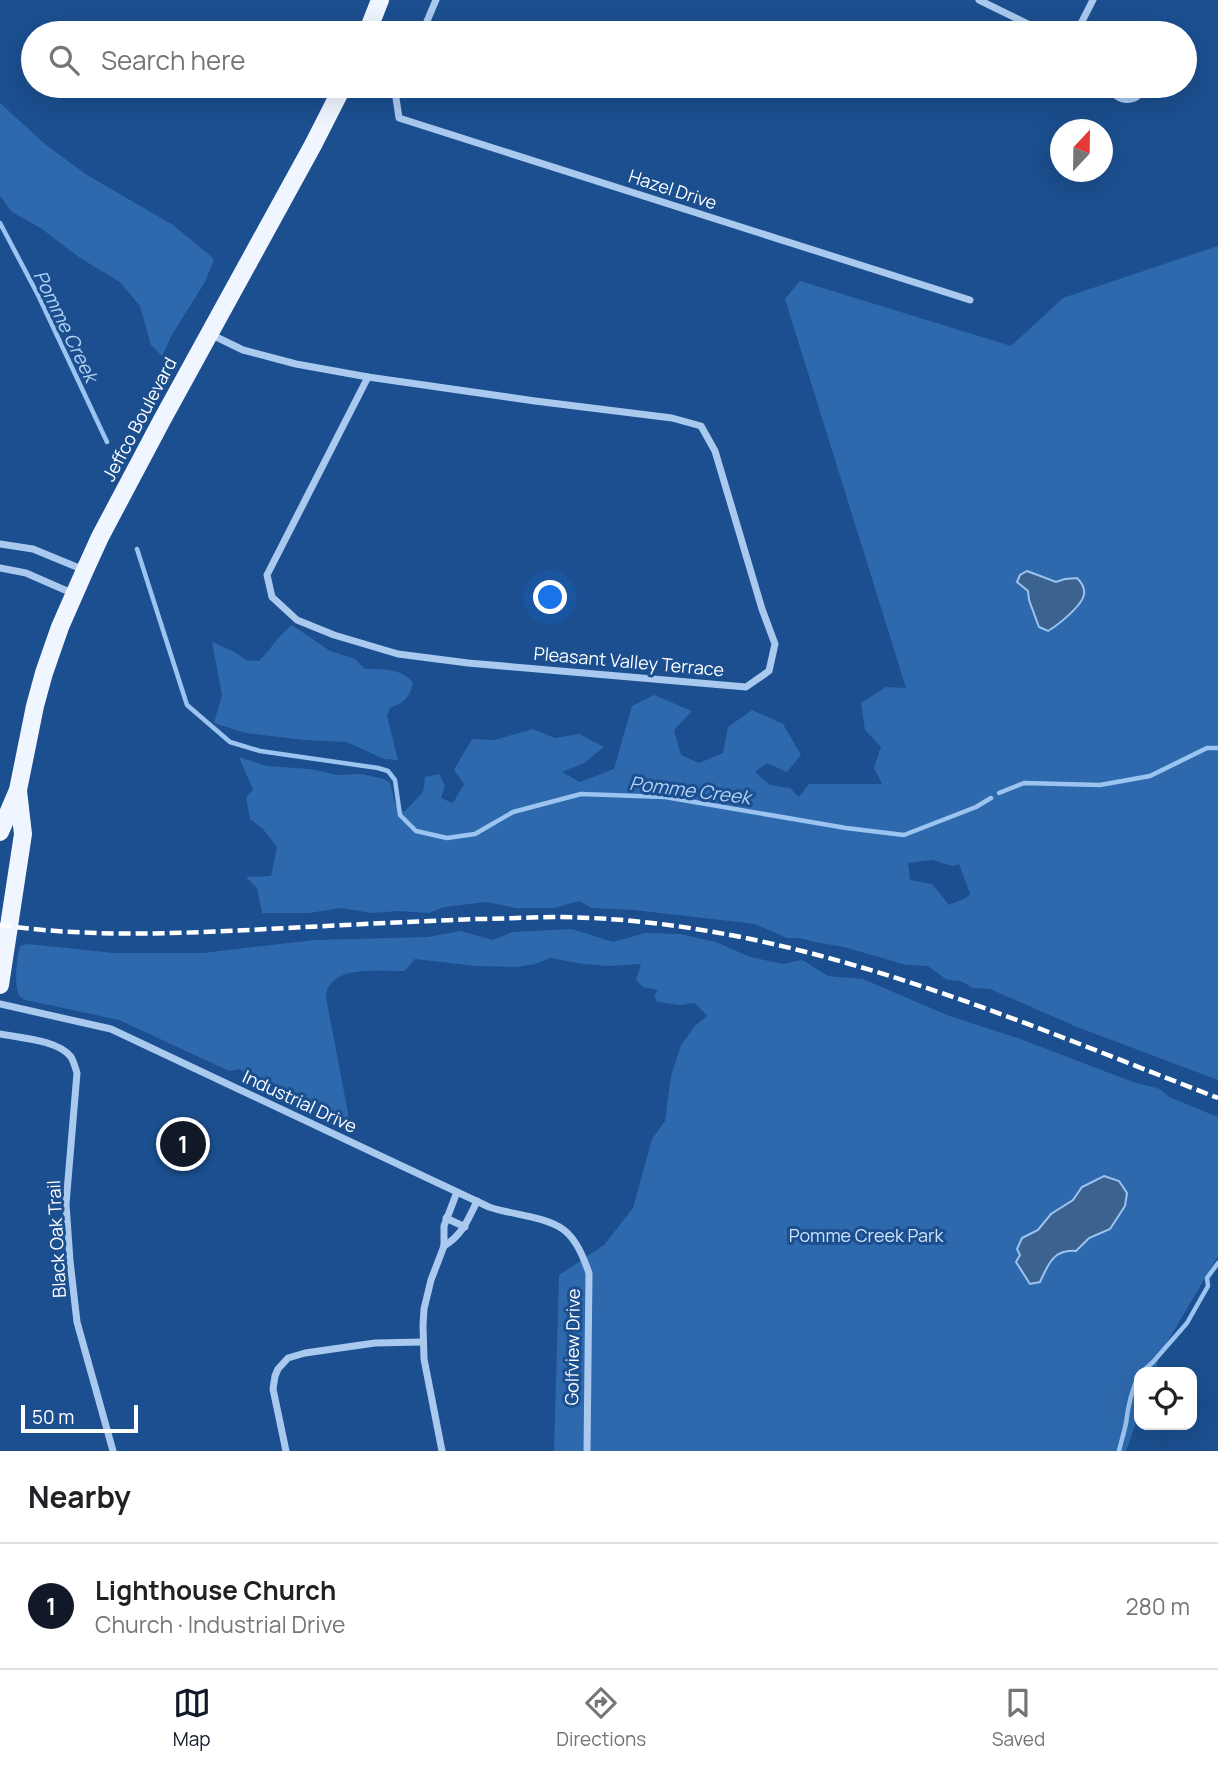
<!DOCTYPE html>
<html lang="en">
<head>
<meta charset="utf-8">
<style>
	:root { --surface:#fff; --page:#f6f6f6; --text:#202124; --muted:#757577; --line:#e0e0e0; --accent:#111827 }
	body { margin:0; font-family:Manrope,sans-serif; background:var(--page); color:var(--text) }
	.controls { position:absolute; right:21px; bottom:21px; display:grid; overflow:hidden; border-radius:14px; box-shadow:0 7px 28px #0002 }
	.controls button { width:63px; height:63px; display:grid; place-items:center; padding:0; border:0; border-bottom:2px solid var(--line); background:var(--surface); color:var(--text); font:35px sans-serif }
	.compass { position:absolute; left:1050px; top:119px; width:63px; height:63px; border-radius:50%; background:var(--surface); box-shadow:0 7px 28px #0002; rotate:22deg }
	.scale { position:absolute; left:21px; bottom:18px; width:117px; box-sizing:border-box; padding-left:7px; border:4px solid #fff; border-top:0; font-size:19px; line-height:24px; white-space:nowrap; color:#fff; -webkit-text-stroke:5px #1b4f8f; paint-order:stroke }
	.you { position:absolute; left:551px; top:598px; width:24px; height:24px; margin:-18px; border:5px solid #fff; border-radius:50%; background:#1a73e8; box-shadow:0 0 0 10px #1a73e833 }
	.badge { display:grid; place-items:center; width:46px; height:46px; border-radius:50%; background:var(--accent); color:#fff; font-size:23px; font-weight:700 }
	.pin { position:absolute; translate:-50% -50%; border:4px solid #fff; box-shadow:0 2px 7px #0006 }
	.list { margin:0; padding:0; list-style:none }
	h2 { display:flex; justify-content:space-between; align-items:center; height:91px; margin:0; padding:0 28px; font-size:30px }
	h2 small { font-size:23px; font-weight:400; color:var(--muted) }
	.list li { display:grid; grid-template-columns:46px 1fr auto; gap:21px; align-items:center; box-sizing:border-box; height:126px; padding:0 28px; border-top:2px solid var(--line) }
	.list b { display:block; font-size:26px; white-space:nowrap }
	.list p { margin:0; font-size:23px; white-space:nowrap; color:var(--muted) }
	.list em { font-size:23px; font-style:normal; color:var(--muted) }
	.icon { flex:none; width:38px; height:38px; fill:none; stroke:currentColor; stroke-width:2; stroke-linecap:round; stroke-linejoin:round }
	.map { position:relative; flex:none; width:1218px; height:1451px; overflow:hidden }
	.search { position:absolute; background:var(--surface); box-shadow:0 7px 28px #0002; left:21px; right:21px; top:21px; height:77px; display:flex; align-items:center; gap:18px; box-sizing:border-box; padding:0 24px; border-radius:38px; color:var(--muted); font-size:26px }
	.sheet { height:217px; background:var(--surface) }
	nav { display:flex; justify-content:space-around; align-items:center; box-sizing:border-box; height:98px; border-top:2px solid var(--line); background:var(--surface); font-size:19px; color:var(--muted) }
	nav a { display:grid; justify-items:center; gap:4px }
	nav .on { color:var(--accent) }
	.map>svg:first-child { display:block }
	.green { fill:#2e69ad; fill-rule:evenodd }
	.water { fill:#3c6290; stroke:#9cc4f0; stroke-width:2 }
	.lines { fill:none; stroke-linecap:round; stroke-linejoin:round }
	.stream { stroke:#9cc4f0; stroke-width:4.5 }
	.minor { stroke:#a9c9ee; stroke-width:7 }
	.primary { stroke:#f0f6ff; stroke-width:18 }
	.rail { stroke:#fff; stroke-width:4.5; stroke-dasharray:12 5; stroke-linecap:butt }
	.labels { text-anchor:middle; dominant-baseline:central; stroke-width:6; stroke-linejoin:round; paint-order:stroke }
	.street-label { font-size:18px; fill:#fff; stroke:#1b4f8f }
	.park-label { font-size:18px; fill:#cfe3fa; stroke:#1b4f8f }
	.water-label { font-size:19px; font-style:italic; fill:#b5d3f5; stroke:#1b4f8f }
</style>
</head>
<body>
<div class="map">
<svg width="1218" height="1451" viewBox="0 0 1218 1451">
	<rect width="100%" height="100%" fill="#1b4f8f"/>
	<g class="green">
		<path d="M0,103L46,145L87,175L173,225L214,259L205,282L173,333L162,356L151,345L140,306L120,282L80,258L42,229L12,212L0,196Z"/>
		<path d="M1218,246V1080L1077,1027L990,989L973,988L961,981L947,980L928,966L906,965L844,947L814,942L800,938H787L755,924L634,910L592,908L579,901L555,908H516L486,902L444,907L429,913L399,911L372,913L341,908L309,913H262L257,888L246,877L271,876L277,847L263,829L250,819L246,797L253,790L239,757L267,766L310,769L337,775L361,774L384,779L390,783L395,803L404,812L423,792L425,777L439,774L445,786L441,798L453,803L464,784L454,770L472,739L494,740L533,729L555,738L579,734L604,747L584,763L562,772L580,782L614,769L632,706L654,695L692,711L674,730L681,755L699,763L723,753L728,727L752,710L783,724L801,755L787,772L767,763L755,772L770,785L790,788L799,797L809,784H882L874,768L881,747L865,730L861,703L886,687L906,688L785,299L800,281L1011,346L1063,298ZM932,860L952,866L959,864L970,894L966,898L949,905L932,884L910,880L908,863Z"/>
		<path d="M292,625L330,651L355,659L365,669C383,669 400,668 413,682C410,697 404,703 390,708L387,716L398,760L384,759L347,742L305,740L246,733L214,723L222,695L212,642L235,652L246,660L259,661C271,649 279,635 292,625Z"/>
		<path d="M572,929L613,942L645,933L680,934L716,942L750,957L783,964L802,960L828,976L863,979L947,1015L1020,1039L1133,1082L1160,1089L1169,1097L1218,1117V1256L1162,1351L1154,1372H1139V1414L1126,1451H554L559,1275L604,1245L633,1208L652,1139L665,1121L671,1076L681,1045L695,1026L707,1016L695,1003L680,1005L657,1002L654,995L658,990L643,987L636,980L641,964L608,966L584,964L550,958L535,964L516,967L475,966L415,959L404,971C380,971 328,964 326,997L348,1113V1117L340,1125L300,1106L302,1092C284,1098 253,1081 240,1069L229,1071L119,1020L26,1000C22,998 19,997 18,992C14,982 17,957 20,946L28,944L114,953H203L314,940L428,937L461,931L493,940L512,932Z"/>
	</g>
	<g class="water">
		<path d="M1027,571L1056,582L1065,579L1077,578C1081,582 1085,588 1084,594C1083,605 1058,625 1048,631L1039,627L1029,600L1028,591L1017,582L1020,575Z"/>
		<path d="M1104,1176L1119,1181L1127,1193L1125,1206L1110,1229L1089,1238L1076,1251C1053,1249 1048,1265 1040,1282L1030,1284L1016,1262L1020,1255L1017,1249L1022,1238L1038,1230L1051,1214L1073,1200L1082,1187Z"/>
	</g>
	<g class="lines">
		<g class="stream">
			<path d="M0,223L38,295L107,442"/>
			<path d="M137,549L187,705L230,742L260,751L378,768L388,771L395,780L400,815L416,831L447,838L475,834L513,812L581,794L665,797L846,828L904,835L976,807L991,798"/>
			<path d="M999,793L1024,783L1100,785L1150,776L1207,748H1218"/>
			<path d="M1142,1372L1153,1362L1187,1323L1208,1286L1207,1278L1218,1263"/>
			<path d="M1119,1451C1121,1442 1124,1433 1126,1423C1128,1406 1131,1391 1139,1375"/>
		</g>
		<g class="minor">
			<path d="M979,0L1046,33"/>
			<path d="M422,33L436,0"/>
			<path d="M1076,33L1093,0"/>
			<path d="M401,86L396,98L399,118L970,300"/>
			<path d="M1109,86C1118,104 1136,104 1146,86"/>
			<path d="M210,334L243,350L296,364L368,377"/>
			<path d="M368,377L535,401L672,418L701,426L715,451L762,609L775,644L769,671L746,687L468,663L398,654L334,635L297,620L272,597L267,575Z"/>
			<path d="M0,544L33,549L84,570"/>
			<path d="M0,568L26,573L74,594"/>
			<path d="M0,1004L111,1029L489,1207C512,1215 545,1216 564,1230C577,1240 584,1259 589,1273L587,1451"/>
			<path d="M0,1034C20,1038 58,1040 71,1057C74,1062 75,1067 77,1073L66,1204L70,1261L77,1322L113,1451"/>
			<path d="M446,1218L465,1227"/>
			<path d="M444,1246C462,1235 468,1220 477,1201"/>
			<path d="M286,1451L273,1389L275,1376L278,1369L288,1358L305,1353L375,1343L422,1342"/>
			<path d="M442,1451L424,1359L423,1325L424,1309L431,1280L444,1246V1226L457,1192"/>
		</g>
		<g class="primary">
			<path d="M367,33L380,0"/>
			<path d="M0,832L18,790L35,706L44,673L60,627L85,570L100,537L162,420L313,145L343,86"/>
			<path d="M0,985L23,834L18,791"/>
		</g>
		<path class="rail" d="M0,925C83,937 167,934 250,930C325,926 400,922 476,919C503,919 530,917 557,917C789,919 1005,1016 1218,1098"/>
	</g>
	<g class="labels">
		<g class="street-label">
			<text transform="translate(673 189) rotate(18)">Hazel Drive</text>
			<text transform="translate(139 419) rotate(-62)">Jeffco Boulevard</text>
			<text transform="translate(629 661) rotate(5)">Pleasant Valley Terrace</text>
			<text transform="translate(300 1101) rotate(25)">Industrial Drive</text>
			<text transform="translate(56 1239) rotate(-93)">Black Oak Trail</text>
			<text transform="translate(572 1347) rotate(-89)">Golfview Drive</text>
		</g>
		<g class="park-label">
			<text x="866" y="1235">Pomme Creek Park</text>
		</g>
		<g class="water-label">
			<text transform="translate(66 326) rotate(64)">Pomme Creek</text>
			<text transform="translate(690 790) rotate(7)">Pomme Creek</text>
		</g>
	</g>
</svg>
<div class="controls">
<button><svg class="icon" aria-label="locate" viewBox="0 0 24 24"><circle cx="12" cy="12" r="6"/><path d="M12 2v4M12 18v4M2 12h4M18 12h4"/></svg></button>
</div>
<svg class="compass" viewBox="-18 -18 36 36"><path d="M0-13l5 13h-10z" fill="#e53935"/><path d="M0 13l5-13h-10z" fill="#757577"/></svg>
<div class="scale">50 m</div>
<div class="you"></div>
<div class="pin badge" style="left:183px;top:1144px">1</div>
<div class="search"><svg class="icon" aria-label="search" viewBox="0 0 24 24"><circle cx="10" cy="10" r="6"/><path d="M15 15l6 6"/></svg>Search here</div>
</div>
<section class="sheet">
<h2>Nearby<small></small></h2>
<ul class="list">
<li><span class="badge">1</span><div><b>Lighthouse Church</b><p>Church · Industrial Drive</p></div><em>280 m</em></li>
</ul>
</section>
<nav>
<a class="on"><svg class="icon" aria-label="map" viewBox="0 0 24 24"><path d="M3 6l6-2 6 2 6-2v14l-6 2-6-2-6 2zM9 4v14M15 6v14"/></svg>Map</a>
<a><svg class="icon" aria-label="directions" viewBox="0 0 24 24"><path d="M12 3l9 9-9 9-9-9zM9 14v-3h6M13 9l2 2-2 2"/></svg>Directions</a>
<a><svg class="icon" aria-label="saved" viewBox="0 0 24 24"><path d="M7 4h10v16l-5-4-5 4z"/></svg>Saved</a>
</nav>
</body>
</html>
